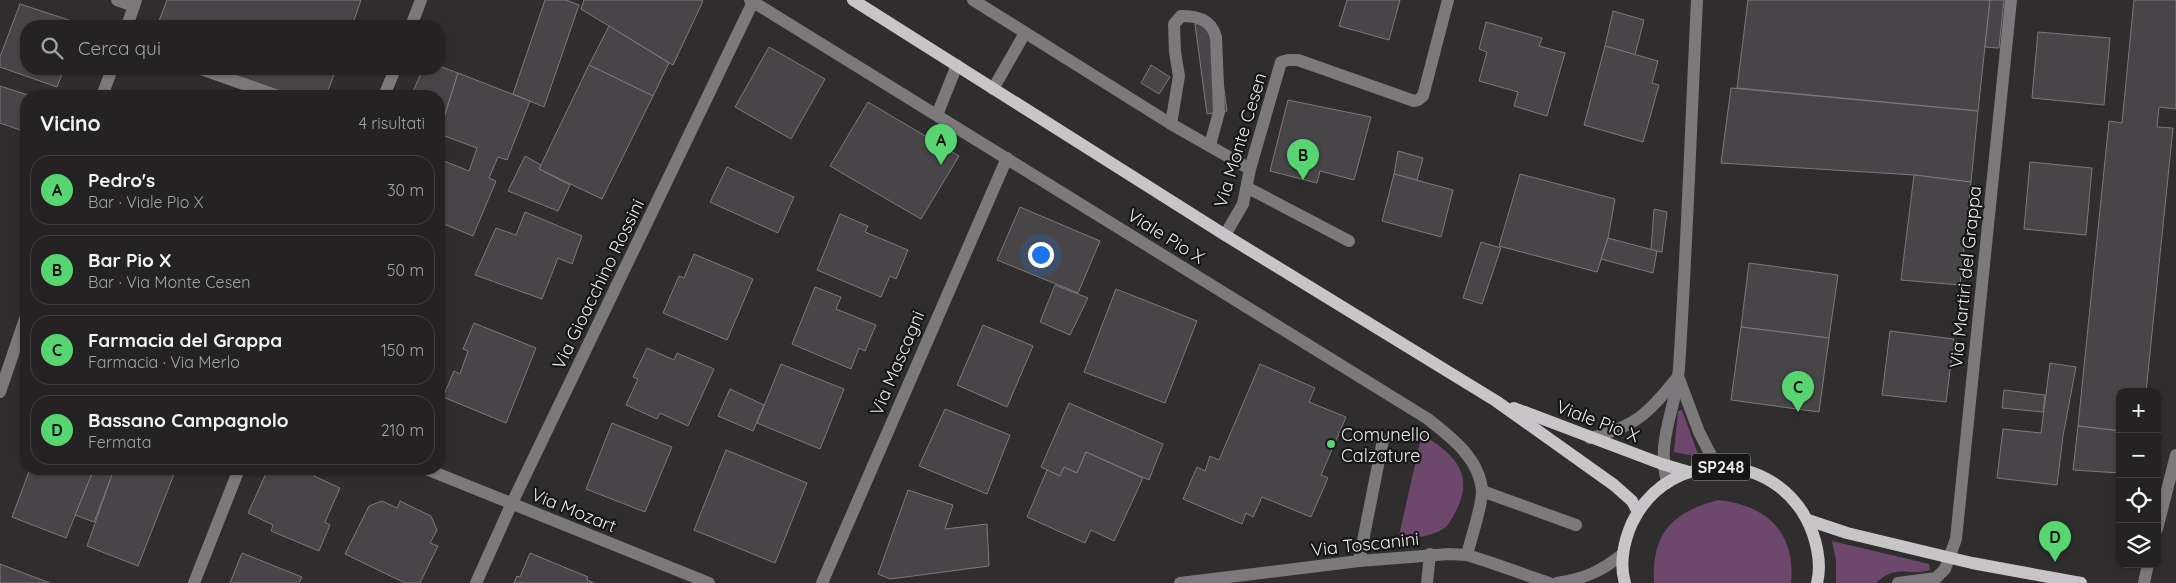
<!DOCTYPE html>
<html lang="it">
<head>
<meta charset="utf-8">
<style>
	:root { --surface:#242223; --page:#2c2a2b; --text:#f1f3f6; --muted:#a3a4a6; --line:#413f41; --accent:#57d570 }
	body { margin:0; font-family:Quicksand,sans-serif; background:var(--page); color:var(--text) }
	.controls { position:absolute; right:15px; bottom:15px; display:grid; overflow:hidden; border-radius:10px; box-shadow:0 1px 4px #0004 }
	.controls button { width:45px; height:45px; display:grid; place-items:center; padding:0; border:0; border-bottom:1px solid var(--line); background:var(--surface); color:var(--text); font:25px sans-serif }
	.you { position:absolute; left:1040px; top:254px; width:18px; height:18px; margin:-12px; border:4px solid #fff; border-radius:50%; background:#1a73e8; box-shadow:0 0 0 8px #1a73e833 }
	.badge { display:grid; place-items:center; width:32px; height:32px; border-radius:50%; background:var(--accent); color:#111; font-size:16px; font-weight:700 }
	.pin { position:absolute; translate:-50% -41px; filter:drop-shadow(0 1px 2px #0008) }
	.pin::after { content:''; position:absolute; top:26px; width:18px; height:15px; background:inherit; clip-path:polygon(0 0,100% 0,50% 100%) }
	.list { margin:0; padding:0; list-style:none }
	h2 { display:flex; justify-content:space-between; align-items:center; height:65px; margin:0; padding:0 20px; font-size:21px }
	h2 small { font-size:16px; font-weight:400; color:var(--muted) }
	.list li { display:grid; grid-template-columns:32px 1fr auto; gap:15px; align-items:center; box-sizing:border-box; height:70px; margin:0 10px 10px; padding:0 10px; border:1px solid var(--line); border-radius:20px }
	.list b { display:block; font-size:19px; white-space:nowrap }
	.list p { margin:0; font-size:16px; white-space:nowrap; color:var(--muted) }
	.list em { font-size:16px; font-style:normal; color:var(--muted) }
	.icon { flex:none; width:28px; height:28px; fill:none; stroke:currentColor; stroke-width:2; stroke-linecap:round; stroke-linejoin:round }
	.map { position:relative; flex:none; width:2176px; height:583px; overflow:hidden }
	.search { position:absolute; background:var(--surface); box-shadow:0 1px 4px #0004; left:20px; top:20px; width:425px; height:55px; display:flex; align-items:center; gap:12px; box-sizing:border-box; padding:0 18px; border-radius:20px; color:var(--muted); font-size:19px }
	.panel { position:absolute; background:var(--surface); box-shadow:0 1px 4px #0004; left:20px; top:90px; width:425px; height:385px; border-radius:20px }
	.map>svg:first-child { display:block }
	.green { fill:#6e476d }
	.building { fill:#484548; stroke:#7c797c }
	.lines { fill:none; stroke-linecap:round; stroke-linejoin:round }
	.minor { stroke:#7b797b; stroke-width:12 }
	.major { stroke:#c8c5c8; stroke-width:12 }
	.poi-dot { fill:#57d570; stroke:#171617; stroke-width:2 }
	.labels { text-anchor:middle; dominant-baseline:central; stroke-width:4.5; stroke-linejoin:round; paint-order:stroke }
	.shield { fill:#171617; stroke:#adabad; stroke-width:1 }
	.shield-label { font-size:16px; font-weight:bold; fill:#edebed }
	.street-label { font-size:18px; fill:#edebed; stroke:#171617 }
	.poi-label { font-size:18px; fill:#edebed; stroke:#171617; text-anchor:start }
</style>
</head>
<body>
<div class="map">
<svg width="2176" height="583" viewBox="0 0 2176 583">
	<rect width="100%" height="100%" fill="#302d2f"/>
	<g class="green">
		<path d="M1682,410L1699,457L1674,452L1678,411Z"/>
		<path d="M1422,434C1451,453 1474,470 1458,507C1454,514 1450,525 1443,529C1430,537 1413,538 1398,540Z"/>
		<path d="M1718,500C1766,505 1796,532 1791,583H1654C1651,534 1672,512 1718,500Z"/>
		<path d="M1832,541L1929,564L1930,570C1908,577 1898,563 1876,583H1836V560Z"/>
	</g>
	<g class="building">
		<path d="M167,0H361L352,26H157Z"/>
		<path d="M545,0H566L579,5L544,107L513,94Z"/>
		<path d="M584,0H701L703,1L673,65L581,9Z"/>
		<path d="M1347,0H1400L1389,40L1339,26Z"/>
		<path d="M1748,0H1990L1978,111L1737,88Z"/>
		<path d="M1990,0H2004L1999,48L1985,47Z"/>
		<path d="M2134,0H2176V109L2159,107L2157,127L2173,128L2146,392H2120V431L2078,426L2109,121L2122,123Z"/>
		<path d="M20,4L81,24L80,26H26V69H64L57,87L0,67V57Z"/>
		<path d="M1613,11L1644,20L1635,55L1605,46Z"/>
		<path d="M1215,22L1227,111L1207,114L1195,24Z"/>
		<path d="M1486,22L1542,38L1539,46L1565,53L1547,116L1514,106L1518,92L1479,81L1487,52L1479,49Z"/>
		<path d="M609,26L669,63L653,96L589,65Z"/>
		<path d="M2038,32L2110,38L2104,105L2032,98Z"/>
		<path d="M1605,46L1658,61L1652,83L1659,85L1643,142L1584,125Z"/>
		<path d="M769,47L825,79L791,139L735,107Z"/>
		<path d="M589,65L653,96L602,199L539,169Z"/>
		<path d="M1151,65L1170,77L1159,94L1141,83Z"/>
		<path d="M439,66L458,73L439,132V96H411L423,69H439Z"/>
		<path d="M218,69H336L326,96H293Z"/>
		<path d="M458,73L530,101L507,160L498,157L489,178L496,181L473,236L439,222V159L469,171L477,148L439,134Z"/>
		<path d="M0,86L31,96H26V132L0,123Z"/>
		<path d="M1731,88L1978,111L1971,182L1914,175L1721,163Z"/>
		<path d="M1288,100L1371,117L1354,180L1320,171L1317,183L1270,171Z"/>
		<path d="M868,102L959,156L921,219L830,166Z"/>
		<path d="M1398,151L1423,158L1417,180L1394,174Z"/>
		<path d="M525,156L541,165L539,169L570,185L558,211L508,191Z"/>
		<path d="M2030,162L2092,168L2086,235L2024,229Z"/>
		<path d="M727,167L794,197L778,233L710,202Z"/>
		<path d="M1394,174L1453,190L1441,237L1382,221Z"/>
		<path d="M1520,174L1615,199L1608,238L1597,272L1499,246Z"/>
		<path d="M1914,175L1971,182L1960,285L1901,280Z"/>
		<path d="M1020,207L1100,241L1078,293L997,260Z"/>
		<path d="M1654,209L1667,212L1662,252L1651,250Z"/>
		<path d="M525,212L582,236L572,264L558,258L542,299L475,275L496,228L516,235Z"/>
		<path d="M840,214L868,226L865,232L908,250L896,279L890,276L881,297L817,270Z"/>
		<path d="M1608,238L1657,251L1653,273L1601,259Z"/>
		<path d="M1481,242L1501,248L1482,304L1463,298Z"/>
		<path d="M694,254L753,279L727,340L663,313L679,276L684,278Z"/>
		<path d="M1749,263L1838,275L1829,338L1741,327Z"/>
		<path d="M1055,285L1088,298L1070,335L1040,322Z"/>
		<path d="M815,287L841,297L836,309L876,325L865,351L859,348L851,369L792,344Z"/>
		<path d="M1116,289L1197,321L1165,403L1084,372Z"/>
		<path d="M474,323L536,348L506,423L443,397L454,371L460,374L468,351L463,349Z"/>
		<path d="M983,325L1033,346L1007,407L957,385Z"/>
		<path d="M1741,327L1829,338L1819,412L1731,400Z"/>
		<path d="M1890,331L1954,339L1946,402L1882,395Z"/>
		<path d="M647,348L674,360L677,353L714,369L688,426L660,413L657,419L626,405L638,379L633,377Z"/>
		<path d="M2050,363L2076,367L2063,436L2057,485L1997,478L2003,429L2041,433Z"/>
		<path d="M781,364L844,389L820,449L757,423Z"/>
		<path d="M1260,364L1315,388L1309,402L1346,417L1321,475L1328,478L1311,517L1262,497L1253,517L1246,513L1242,524L1183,499L1197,467L1205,471L1210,456L1219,460Z"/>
		<path d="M730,389L764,405L753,431L718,416Z"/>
		<path d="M2004,390L2045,395L2043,412L2002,408Z"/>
		<path d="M1069,403L1163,444L1149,480L1086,452L1077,473L1064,467L1060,476L1041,467Z"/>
		<path d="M945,409L1010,435L987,494L919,466Z"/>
		<path d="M612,423L672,447L645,512L586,489Z"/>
		<path d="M2078,426L2120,431V473L2073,470Z"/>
		<path d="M726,450L807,483L775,563L694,530Z"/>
		<path d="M1086,452L1143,478L1114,541L1091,530L1085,543L1027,517L1047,470L1060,476L1064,467L1077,473Z"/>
		<path d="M30,469H94L66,538L12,517Z"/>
		<path d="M94,469L112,475L94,522L75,515Z"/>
		<path d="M114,469H176L138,566L87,546Z"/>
		<path d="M268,469H314L316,470L314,476L340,488L325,522L330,525L319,551L271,531L273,525L248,513Z"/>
		<path d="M908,490L953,505L945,529L987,524L989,566L890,579L878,574Z"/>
		<path d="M382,501L397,508L400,501L431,516L437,530L430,543L438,546L420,583H405L345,554L369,506Z"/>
		<path d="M242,553L302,577L299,583H230Z"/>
		<path d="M530,553L588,577L587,580L594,583H514L517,576L520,577Z"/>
		<path d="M0,564L50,583H0Z"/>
	</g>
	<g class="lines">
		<g class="minor">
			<path d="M117,0L134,6"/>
			<path d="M750,0L1428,419C1451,437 1480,459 1482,491C1482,507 1471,538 1467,555"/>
			<path d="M973,0L1171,124L1250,169"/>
			<path d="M127,26L136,0"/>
			<path d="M411,26L421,0"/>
			<path d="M201,69L278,96"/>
			<path d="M993,89L1025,33"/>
			<path d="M102,96L112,69"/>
			<path d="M384,96L395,69"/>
			<path d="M937,115L957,65"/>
			<path d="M1171,124L1179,76L1175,52L1174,24L1181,16C1199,16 1211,20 1216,37L1219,112L1210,145"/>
			<path d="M1248,188L1349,241"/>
			<path d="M1225,235L1243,204L1250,169L1281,62L1288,60H1298L1414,101L1418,100L1423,96L1448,0"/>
			<path d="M1678,376L1699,432L1717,467"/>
			<path d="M0,392L26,316"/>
			<path d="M1590,438C1635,427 1649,413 1677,378"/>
			<path d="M426,469L709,583"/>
			<path d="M1667,483C1656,438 1676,411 1679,368C1687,245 1691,122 1697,0"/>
			<path d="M1482,491L1576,525"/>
			<path d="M2157,529L2176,455"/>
			<path d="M1359,561L1383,440"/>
			<path d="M194,583L239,469"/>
			<path d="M476,583L512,503L753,2"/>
			<path d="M822,583L1007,158"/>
			<path d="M1180,583L1359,561L1449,554L1467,555L1489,562L1549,583"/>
			<path d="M1427,583L1430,554"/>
			<path d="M1557,583C1586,578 1600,572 1623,554"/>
			<path d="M1898,583L1936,578L1945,569L1956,539L2011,0"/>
			<path d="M2144,583L2148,564"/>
		</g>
		<g class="major">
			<path d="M853,0L1225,235L1496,401L1614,485L1632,501L1638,512"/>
			<path d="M1514,408L1662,464L1689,472"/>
			<path d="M1808,520L1847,533L1972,563L2081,583"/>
			<path d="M1625,583C1619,564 1624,541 1632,523C1671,443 1784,451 1813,534C1818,549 1821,567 1817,583"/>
		</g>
	</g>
	<circle class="poi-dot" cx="1331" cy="444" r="5"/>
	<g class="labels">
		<rect class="shield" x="1692" y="453.5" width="58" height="27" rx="4"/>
		<g class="shield-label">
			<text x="1721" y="467">SP248</text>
		</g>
		<g class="street-label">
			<text transform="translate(1240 140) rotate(-73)">Via Monte Cesen</text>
			<text transform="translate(1166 236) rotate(32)">Viale Pio X</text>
			<text transform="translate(1965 277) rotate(-84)">Via Martiri del Grappa</text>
			<text transform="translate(598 284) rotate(-64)">Via Gioacchino Rossini</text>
			<text transform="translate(897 363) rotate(-67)">Via Mascagni</text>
			<text transform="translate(1598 421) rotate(21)">Viale Pio X</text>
			<text transform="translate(574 510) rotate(22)">Via Mozart</text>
			<text transform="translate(1365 544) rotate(-6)">Via Toscanini</text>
		</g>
		<g class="poi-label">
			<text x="1341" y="434">Comunello<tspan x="1341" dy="21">Calzature</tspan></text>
		</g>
	</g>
</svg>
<div class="controls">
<button>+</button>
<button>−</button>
<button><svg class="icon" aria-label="locate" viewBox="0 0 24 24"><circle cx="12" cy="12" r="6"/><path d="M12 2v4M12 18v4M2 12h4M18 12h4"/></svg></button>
<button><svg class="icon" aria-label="layers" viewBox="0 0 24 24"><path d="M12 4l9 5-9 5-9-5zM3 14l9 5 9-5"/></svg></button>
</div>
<div class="you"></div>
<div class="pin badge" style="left:941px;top:165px">A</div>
<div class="pin badge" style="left:1303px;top:180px">B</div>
<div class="pin badge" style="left:1798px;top:412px">C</div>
<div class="pin badge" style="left:2055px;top:562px">D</div>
<div class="search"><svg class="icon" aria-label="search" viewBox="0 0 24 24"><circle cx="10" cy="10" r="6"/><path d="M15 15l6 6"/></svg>Cerca qui</div>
<section class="panel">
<h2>Vicino<small>4 risultati</small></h2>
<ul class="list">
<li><span class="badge">A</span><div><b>Pedro's</b><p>Bar · Viale Pio X</p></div><em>30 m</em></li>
<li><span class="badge">B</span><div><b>Bar Pio X</b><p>Bar · Via Monte Cesen</p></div><em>50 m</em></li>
<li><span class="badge">C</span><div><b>Farmacia del Grappa</b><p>Farmacia · Via Merlo</p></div><em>150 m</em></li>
<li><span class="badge">D</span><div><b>Bassano Campagnolo</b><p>Fermata</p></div><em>210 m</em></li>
</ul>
</section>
</div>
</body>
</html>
